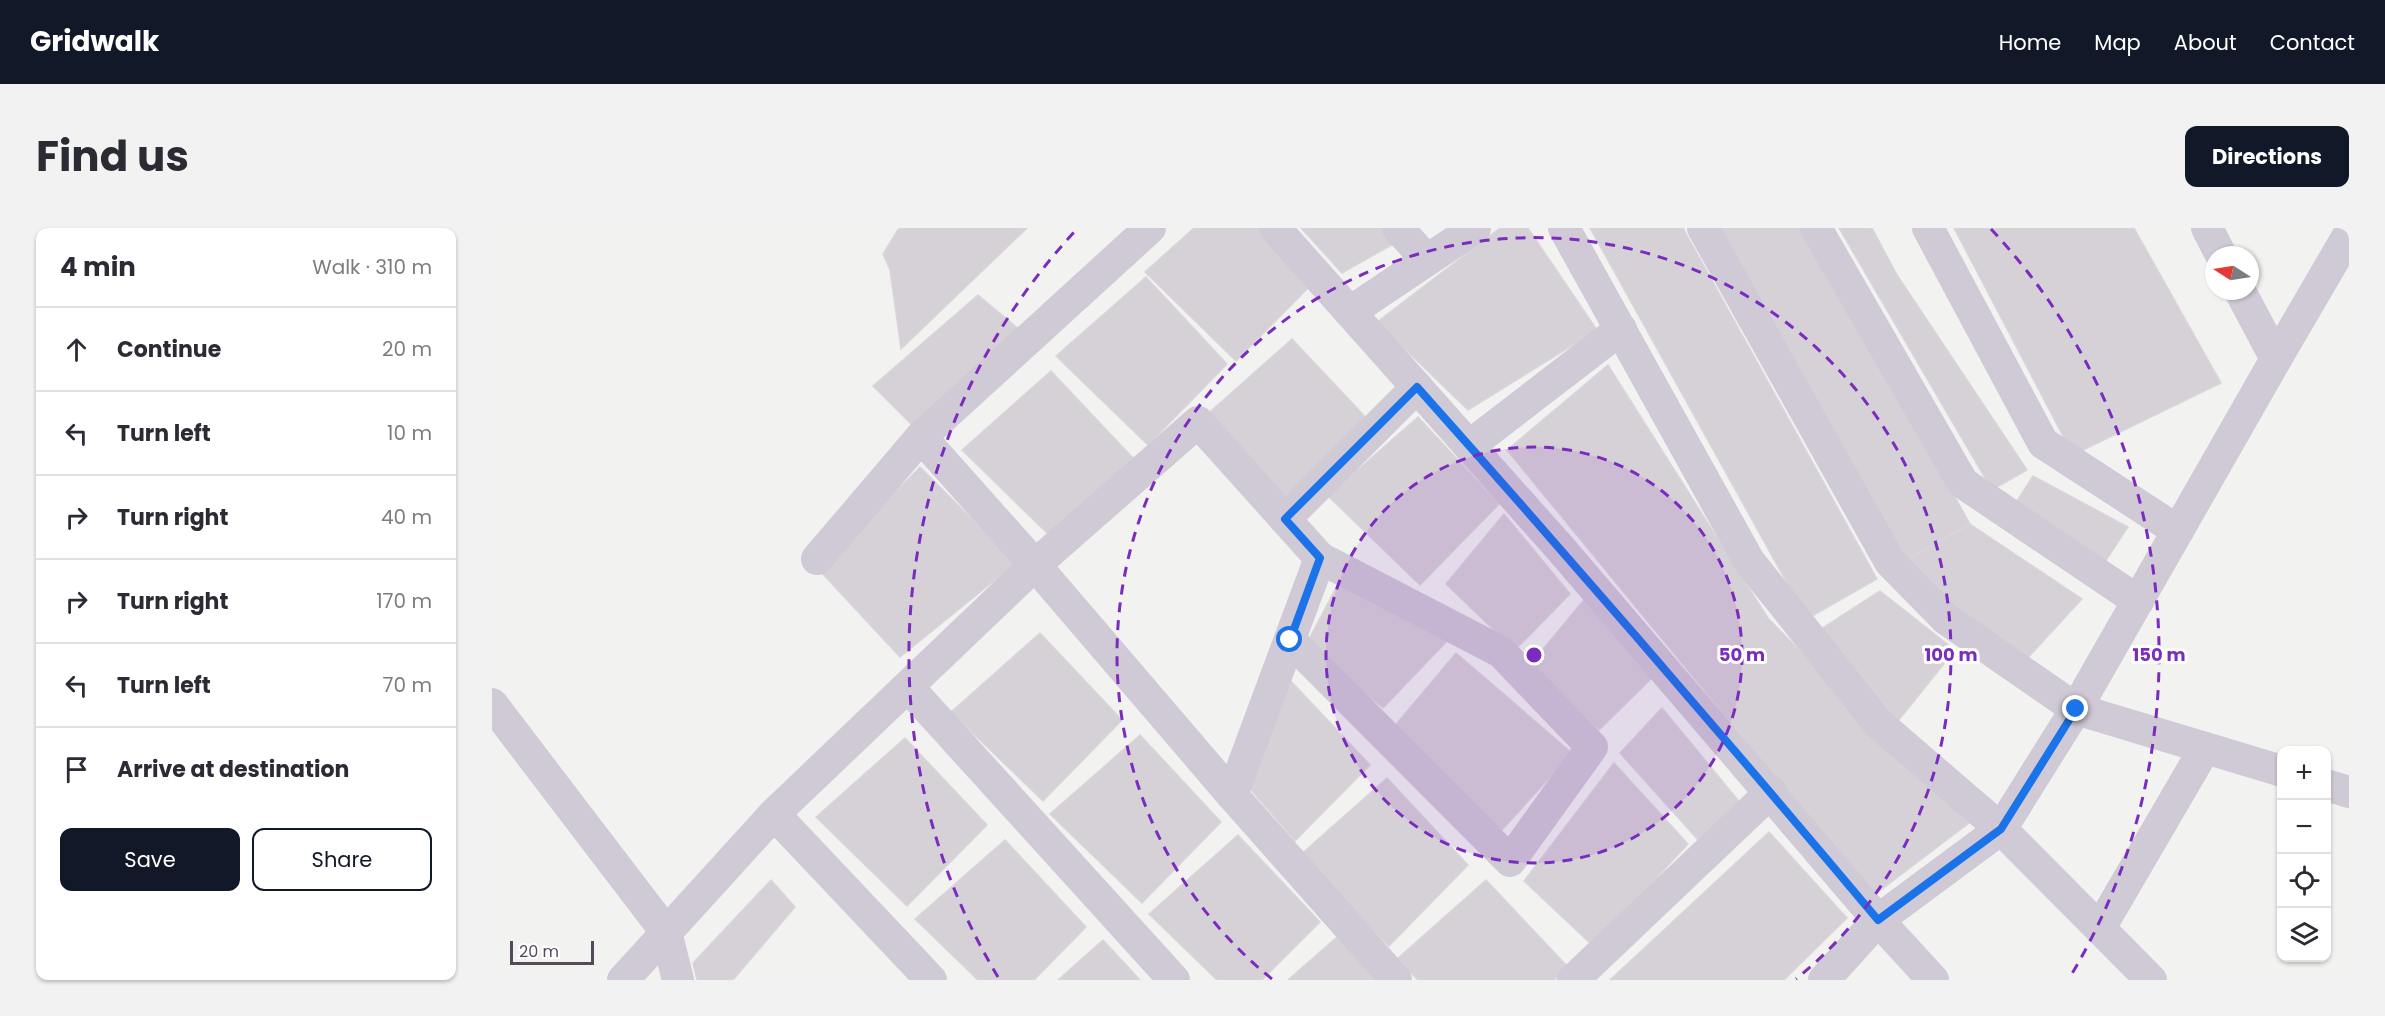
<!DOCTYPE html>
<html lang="en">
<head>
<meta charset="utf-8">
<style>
	:root { --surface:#fff; --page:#f2f2f3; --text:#2b2b33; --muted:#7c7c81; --line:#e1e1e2; --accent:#111827 }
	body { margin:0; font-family:Poppins,sans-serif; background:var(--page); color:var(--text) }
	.controls { position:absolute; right:18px; bottom:18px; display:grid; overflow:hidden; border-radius:12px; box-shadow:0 2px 4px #0004 }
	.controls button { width:54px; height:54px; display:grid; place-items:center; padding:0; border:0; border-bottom:2px solid var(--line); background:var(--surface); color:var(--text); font:30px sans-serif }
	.compass { position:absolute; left:1713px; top:18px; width:54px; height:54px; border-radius:50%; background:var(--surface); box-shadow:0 2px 4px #0004; rotate:282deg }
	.scale { position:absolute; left:18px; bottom:15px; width:84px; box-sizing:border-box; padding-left:6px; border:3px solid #544a5c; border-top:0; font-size:16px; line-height:21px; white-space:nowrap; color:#544a5c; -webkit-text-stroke:4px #fff; paint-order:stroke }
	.stop { position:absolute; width:18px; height:18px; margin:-14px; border:4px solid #1a73e8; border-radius:50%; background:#fff }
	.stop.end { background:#1a73e8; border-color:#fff; box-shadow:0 2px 6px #0008 }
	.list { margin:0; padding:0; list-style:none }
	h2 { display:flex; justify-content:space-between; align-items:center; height:78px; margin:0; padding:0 24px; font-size:26px }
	h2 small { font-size:20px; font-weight:400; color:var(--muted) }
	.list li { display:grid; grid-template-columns:39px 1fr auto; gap:18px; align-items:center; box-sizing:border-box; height:84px; padding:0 24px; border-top:2px solid var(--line) }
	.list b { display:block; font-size:22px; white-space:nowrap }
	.list em { font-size:20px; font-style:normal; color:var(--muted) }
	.actions { display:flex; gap:12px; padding:18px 24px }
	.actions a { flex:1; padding:14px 0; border:2px solid var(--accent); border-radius:12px; text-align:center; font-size:21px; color:var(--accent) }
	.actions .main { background:var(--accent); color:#fff }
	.icon { flex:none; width:33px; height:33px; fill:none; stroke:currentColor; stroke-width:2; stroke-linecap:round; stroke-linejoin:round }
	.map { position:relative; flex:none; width:1857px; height:752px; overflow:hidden; border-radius:12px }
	header { display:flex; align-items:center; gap:36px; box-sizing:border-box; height:84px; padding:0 30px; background:var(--accent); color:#fff }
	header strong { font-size:28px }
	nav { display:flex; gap:33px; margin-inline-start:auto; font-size:21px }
	.intro { display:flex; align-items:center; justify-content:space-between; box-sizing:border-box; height:144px; padding:0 36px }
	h1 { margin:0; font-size:42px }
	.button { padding:15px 27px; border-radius:12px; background:var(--accent); color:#fff; font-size:21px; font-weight:700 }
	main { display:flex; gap:36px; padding:0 36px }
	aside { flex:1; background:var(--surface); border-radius:12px; box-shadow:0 2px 4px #0004 }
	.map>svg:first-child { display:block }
	.building { fill:#d6d1d7; stroke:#dad5db; stroke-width:1.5 }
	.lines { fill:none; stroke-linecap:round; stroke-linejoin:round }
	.minor { stroke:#d0c9d6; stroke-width:32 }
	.route { stroke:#1a73e8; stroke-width:8 }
	.ring { fill:none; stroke:#7b2cbf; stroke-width:3; stroke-dasharray:10 8 }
	.centre { fill:#7b2cbf; stroke:#fff; stroke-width:3 }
	.ring-label { font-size:18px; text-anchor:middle; font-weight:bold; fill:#7b2cbf; stroke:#fff; stroke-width:6; stroke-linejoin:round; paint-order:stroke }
</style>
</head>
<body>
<header>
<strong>Gridwalk</strong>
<nav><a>Home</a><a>Map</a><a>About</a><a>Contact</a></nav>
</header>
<div class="intro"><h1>Find us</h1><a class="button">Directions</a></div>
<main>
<aside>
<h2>4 min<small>Walk · 310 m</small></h2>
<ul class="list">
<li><svg class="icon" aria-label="ahead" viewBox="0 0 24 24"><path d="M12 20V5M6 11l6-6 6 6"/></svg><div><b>Continue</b></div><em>20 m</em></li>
<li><svg class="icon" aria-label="left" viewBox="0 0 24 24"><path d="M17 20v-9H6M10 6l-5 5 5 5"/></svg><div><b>Turn left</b></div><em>10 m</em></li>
<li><svg class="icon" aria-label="right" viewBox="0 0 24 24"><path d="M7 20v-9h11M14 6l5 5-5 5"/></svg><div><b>Turn right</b></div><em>40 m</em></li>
<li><svg class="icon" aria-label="right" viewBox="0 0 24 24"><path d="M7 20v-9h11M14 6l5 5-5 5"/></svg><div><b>Turn right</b></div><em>170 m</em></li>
<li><svg class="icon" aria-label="left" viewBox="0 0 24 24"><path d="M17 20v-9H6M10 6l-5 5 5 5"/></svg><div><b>Turn left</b></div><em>70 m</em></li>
<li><svg class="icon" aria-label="arrive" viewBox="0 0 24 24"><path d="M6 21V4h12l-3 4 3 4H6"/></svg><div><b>Arrive at destination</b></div></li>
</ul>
<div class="actions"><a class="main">Save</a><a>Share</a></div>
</aside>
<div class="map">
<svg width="1857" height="752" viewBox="0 0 1857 752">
	<rect width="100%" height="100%" fill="#f2f3f1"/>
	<g class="building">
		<path d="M407,0H535L409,121L398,42L391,26Z"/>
		<path d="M702,0H775L824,52L744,133L653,44Z"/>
		<path d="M809,0H889L903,15L850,45Z"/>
		<path d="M1008,0H1036L1105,102L976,182L885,94Z"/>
		<path d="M1098,0H1191L1385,351L1315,391Z"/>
		<path d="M1221,0H1314L1478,296L1407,336Z"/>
		<path d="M1347,0H1380L1405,47L1535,242L1500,262Z"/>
		<path d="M1462,0H1642L1729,155L1581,227Z"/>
		<path d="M654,49L735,136L656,217L564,128Z"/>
		<path d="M486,67L527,101L420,197L381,158Z"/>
		<path d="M800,111L882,198L802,279L711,190Z"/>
		<path d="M1116,137L1276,390L1477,595L1381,668L1015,222Z"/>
		<path d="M559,143L641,230L561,311L470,222Z"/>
		<path d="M926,189L1007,276L928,357L836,268Z"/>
		<path d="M428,239L524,335L408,429L327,342Z"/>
		<path d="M1541,248L1636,299L1613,334L1521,279Z"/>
		<path d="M1012,286L1078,366L1023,422L954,356Z"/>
		<path d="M1478,296L1590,371L1533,433L1407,336Z"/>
		<path d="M848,352L956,412L891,480L815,415Z"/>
		<path d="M1388,363L1463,422L1406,493L1329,401Z"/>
		<path d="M1096,367L1162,448L1107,502L1038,437Z"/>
		<path d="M548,405L630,492L551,573L459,484Z"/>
		<path d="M964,425L1080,525L1009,603L901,500Z"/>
		<path d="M796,450L878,537L803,613L754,556Z"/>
		<path d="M1170,480L1250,577L1207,613L1128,525Z"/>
		<path d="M648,507L729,594L650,675L558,586Z"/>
		<path d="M413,510L495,597L415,678L324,589Z"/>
		<path d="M1122,535L1196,616L1101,718L1032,653Z"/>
		<path d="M895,550L976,637L897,718L806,629Z"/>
		<path d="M1277,604L1355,690L1292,752H1118Z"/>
		<path d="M746,607L828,694L770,752H725L657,686Z"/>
		<path d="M513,612L594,699L542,752H486L423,691Z"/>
		<path d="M279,652L303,679L241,752H205L201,735Z"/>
		<path d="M994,652L1076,739L1062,752H926L905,731Z"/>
		<path d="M845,709L886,752H796Z"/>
		<path d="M611,712L648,752H566Z"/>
	</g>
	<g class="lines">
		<g class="minor">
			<path d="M783,0L1068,320L1386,692L1441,752"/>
			<path d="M906,0L935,32"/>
			<path d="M1072,0L1257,333L1387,496L1509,601L1659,752"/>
			<path d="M1211,0L1398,334L1454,391L1584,481L1790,543"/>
			<path d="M1324,0L1471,255L1646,373"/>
			<path d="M1436,0L1551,215L1686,303"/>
			<path d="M1715,0L1729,27"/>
			<path d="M858,84L983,0"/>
			<path d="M1784,131L1857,6"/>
			<path d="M977,218L1129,101"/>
			<path d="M793,291L925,159"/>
			<path d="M325,331L429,209"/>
			<path d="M798,412L1018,633L1100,519L1009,424L828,330L740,567L904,752"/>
			<path d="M416,459L682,752"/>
			<path d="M0,476L174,704L186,752"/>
			<path d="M1834,557L1857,564"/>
			<path d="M740,567L543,337L706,194L828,330"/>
			<path d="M282,586L439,752"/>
			<path d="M1608,700L1713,520"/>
			<path d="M131,752L282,586L543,337L429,209L658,0"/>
			<path d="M1081,752L1279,564"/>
			<path d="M1332,752L1386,692L1509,601L1584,481L1784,131L1748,63"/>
		</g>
	</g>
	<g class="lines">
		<path class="route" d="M798,412L828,330L793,291L925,159C1081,334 1235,512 1386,692L1509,601L1584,481"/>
	</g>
	<circle cx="1042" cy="427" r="208" fill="#7b2cbf" fill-opacity=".12"/>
	<g class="ring">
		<circle cx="1042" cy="427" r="208"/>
		<path d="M780 751A417 417 0 1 1 1304 751"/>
		<path d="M506 749A625 625 0 0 1 585 1M1499 1A625 625 0 0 1 1578 749"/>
	</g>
	<circle cx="1042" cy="427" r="9" class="centre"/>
	<g class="ring-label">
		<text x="1250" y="433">50 m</text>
		<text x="1459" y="433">100 m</text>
		<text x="1667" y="433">150 m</text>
	</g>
</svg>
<div class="controls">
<button>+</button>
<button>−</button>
<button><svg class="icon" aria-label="locate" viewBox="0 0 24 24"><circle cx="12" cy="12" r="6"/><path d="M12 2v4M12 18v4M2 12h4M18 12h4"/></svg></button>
<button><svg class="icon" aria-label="layers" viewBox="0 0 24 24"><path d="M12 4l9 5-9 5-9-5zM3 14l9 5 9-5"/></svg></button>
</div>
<svg class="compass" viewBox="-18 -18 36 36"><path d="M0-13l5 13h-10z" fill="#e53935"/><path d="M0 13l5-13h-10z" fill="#7c7c81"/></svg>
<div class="scale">20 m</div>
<div class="stop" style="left:798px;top:412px"></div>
<div class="stop end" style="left:1584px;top:481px"></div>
</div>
</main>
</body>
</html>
